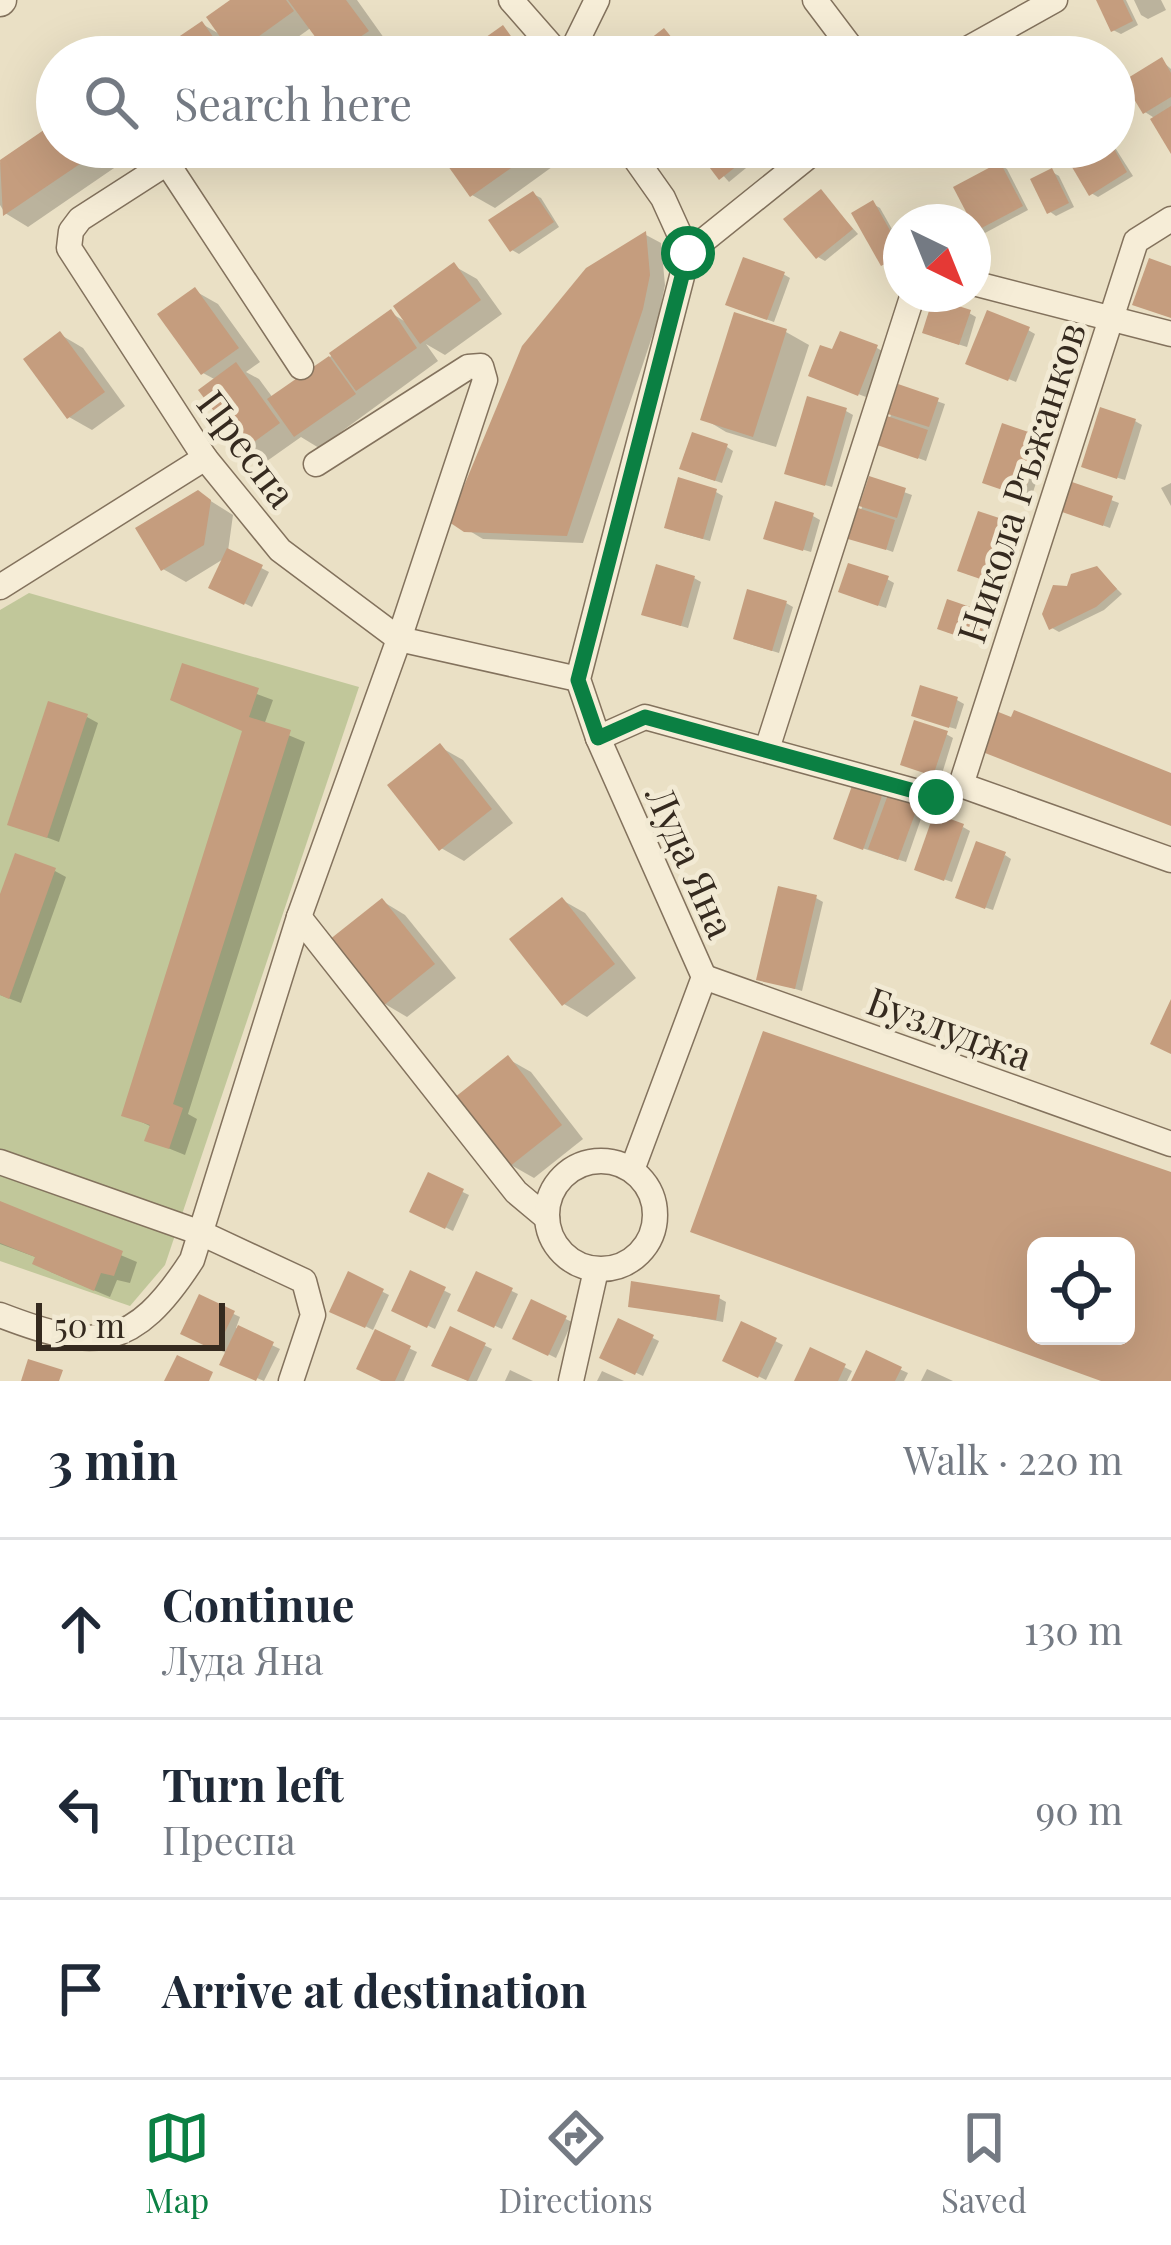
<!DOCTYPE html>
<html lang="en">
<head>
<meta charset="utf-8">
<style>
	:root { --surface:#fff; --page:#f2f2f3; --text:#1f2937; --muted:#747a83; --line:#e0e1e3; --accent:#0b8043 }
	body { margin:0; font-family:"Playfair Display",serif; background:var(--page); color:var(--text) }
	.controls { position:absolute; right:36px; bottom:36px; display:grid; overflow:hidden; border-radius:18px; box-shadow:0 12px 48px #0002 }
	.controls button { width:108px; height:108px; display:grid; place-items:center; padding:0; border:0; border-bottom:3px solid var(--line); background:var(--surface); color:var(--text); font:60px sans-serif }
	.compass { position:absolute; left:883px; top:204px; width:108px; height:108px; border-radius:50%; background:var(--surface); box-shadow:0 12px 48px #0002; rotate:137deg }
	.scale { position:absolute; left:36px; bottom:30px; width:189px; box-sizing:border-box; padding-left:12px; border:6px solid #352a1f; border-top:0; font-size:33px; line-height:42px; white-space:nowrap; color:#352a1f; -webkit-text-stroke:9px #f2ead4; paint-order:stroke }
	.stop { position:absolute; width:36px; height:36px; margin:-27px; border:9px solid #0b8043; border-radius:50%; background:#fff }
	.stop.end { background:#0b8043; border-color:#fff; box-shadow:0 3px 12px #0008 }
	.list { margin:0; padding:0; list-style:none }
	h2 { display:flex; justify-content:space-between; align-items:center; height:156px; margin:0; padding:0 48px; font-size:51px }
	h2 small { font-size:39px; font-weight:400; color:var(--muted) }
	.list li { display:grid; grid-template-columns:78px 1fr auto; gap:36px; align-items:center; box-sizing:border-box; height:180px; padding:0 48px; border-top:3px solid var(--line) }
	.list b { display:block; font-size:45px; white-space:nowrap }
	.list p { margin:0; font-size:39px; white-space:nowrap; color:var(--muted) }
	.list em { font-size:39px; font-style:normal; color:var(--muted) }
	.icon { flex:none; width:66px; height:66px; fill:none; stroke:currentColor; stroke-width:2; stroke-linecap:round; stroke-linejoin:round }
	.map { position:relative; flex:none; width:1171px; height:1381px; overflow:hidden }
	.search { position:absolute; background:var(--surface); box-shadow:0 12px 48px #0002; left:36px; right:36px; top:36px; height:132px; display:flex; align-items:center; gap:30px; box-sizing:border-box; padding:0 42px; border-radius:66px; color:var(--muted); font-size:45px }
	.sheet { height:696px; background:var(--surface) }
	nav { display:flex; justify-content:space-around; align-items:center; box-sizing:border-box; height:168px; border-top:3px solid var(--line); background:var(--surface); font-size:33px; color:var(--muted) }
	nav a { display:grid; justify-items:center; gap:6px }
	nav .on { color:var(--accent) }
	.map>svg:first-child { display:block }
	.green { fill:#c1c79a }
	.shadow { fill:#0003 }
	.building { fill:#c59d7e; fill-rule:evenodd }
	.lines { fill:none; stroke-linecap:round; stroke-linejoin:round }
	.minor-casing { stroke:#83725d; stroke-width:27 }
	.tertiary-casing { stroke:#83725d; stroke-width:33 }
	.minor { stroke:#f6edd7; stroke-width:24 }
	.tertiary { stroke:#f6edd7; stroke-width:30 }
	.route { stroke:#0b8043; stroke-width:15 }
	.labels { text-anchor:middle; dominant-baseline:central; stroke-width:10; stroke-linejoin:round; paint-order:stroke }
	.street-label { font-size:39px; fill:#352a1f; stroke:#f2ead4 }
</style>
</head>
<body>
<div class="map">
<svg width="1171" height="1381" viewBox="0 0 1171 1381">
	<rect width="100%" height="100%" fill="#eae0c5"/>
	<path class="green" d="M29,593L359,687L165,1265L130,1306L0,1261V610Z"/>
	<g class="shadow">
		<path d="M235,0H357L389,45L385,48L399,57H334L312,27L270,57H242L236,53L238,57H154L202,24L223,36Z"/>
		<path d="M1099,0H1126L1138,25L1121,34L1113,30Z"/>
		<path d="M1134,0H1161L1166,10L1148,19L1141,15Z"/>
		<path d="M665,31L688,57H632Z"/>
		<path d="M1162,61L1171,69V148L1156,119L1145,112Z"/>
		<path d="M57,125V147H132L136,153L28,227L5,213L0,205V163Z"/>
		<path d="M1114,146L1133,176L1098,197L1091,193L1100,147Z"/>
		<path d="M465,147H538L552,167L495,208L472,195Z"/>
		<path d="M698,147H766L768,150L729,182Z"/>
		<path d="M960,147H993L974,160Z"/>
		<path d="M1038,147H1065V148L1047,156Z"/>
		<path d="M1000,165L1007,169L1028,210L985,233L978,229Z"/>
		<path d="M1052,172L1059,176L1074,207L1056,216L1049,211Z"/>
		<path d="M821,193L858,234L825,261L818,257Z"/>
		<path d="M533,194L541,198L559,227L519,254L512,250Z"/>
		<path d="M873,204L880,208L901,245V262L890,268L883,264Z"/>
		<path d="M646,235L661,243L665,285L658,319L583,543L483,539L453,521Z"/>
		<path d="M454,266L477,279L502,314L445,355L426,344L438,361L319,448L301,437L267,461L245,448L216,380L203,373L195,291L218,304L260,362L246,372L259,379L273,398L391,313L409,324Z"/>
		<path d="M783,274L790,278L774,322L735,308Z"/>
		<path d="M969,313L976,317L967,347L932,336Z"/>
		<path d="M736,316L786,332L809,345L776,447L726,432L703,418Z"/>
		<path d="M1028,330L1035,334L1016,382L976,366Z"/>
		<path d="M61,335L83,348L125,406L92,430L69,417Z"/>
		<path d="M877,348L884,352L866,397L819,379L834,353Z"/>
		<path d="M900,388L945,404L926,461L881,444Z"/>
		<path d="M846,411L853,415L832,487L795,476Z"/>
		<path d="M1135,421L1142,425L1125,480L1092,470Z"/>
		<path d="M1042,440L1049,444L1031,498L993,486Z"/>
		<path d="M727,447L733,451L722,483L689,472Z"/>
		<path d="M871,480L912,495L893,552L852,537Z"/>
		<path d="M1171,483V506L1161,488Z"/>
		<path d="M1074,486L1119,503L1110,528L1073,514Z"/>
		<path d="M716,492L723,496L710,541L674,531Z"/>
		<path d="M198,493L233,515L228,551L269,572L252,607L212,587L225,558L186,582L163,569Z"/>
		<path d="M813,516L820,520L811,552L774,541Z"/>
		<path d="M1018,527L1025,531L1005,586L967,574Z"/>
		<path d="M1097,569L1122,594L1104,610L1059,632L1052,628L1069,589Z"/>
		<path d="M694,578L701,582L688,628L652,617Z"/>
		<path d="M887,579L894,583L886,608L848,595Z"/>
		<path d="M786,603L793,607L779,653L743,642Z"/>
		<path d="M987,616L993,620L985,644L947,632Z"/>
		<path d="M184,667L273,700L264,725L305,742L188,1114L197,1119L185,1155L148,1140L152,1127L125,1114L245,732Z"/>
		<path d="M957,700L964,704L956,729L922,719Z"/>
		<path d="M87,717L98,723L59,842L11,824Z"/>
		<path d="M946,734L953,738L941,777L911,768Z"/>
		<path d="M440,747L463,760L513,823L464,861L441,848Z"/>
		<path d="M882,796L924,810L906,862L843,842Z"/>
		<path d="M963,827L970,831L952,882L925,873Z"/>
		<path d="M1005,855L1011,859L993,910L966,901Z"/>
		<path d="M55,871L66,877L21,1003L0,995V903Z"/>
		<path d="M816,898L823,902L802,991L759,978Z"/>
		<path d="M562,900L585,913L636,978L587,1017L564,1004Z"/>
		<path d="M382,901L405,915L456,978L407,1017L385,1004Z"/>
		<path d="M508,1059L531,1072L583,1139L534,1178L511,1165Z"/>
		<path d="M429,1176L469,1195L453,1231L413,1211Z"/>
		<path d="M0,1204L137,1262L130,1283L117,1280L110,1297L51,1272L38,1258L0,1244Z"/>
		<path d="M411,1274L451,1294L435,1329L395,1310Z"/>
		<path d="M349,1275L389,1295L373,1330L333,1310Z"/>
		<path d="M478,1275L518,1294L502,1329L461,1310Z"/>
		<path d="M200,1298L240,1317L236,1328L280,1349L264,1381L223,1364L228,1354L184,1333Z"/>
		<path d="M719,1298L726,1302L723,1322L631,1305Z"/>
		<path d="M532,1303L572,1322L556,1358L516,1338Z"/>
		<path d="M619,1322L659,1341L643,1376L603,1357Z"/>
		<path d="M743,1325L783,1345L766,1380L726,1360Z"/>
		<path d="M452,1330L492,1349L477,1381H468L435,1365Z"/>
		<path d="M377,1333L417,1352L404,1381H386L360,1368Z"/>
		<path d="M812,1351L852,1371L847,1381H798Z"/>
		<path d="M867,1354L908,1373L904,1381H854Z"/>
		<path d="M927,1369L953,1381H921Z"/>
		<path d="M510,1370L533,1381H505Z"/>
		<path d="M602,1371L624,1381H597Z"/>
	</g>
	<g class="building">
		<path d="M230,0H286L294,11L233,55L206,17Z"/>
		<path d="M288,0H346L369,31L330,57Z"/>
		<path d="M1096,0H1123L1133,21L1111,32Z"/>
		<path d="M202,21L227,57H149Z"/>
		<path d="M503,25L526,57H458Z"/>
		<path d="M664,28L685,54L627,57Z"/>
		<path d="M1162,57L1171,73V97L1143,114L1123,81Z"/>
		<path d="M1171,106V154L1150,119Z"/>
		<path d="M57,121V147H105L3,216L0,160Z"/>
		<path d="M460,147H527L531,154L470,197L443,159Z"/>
		<path d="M694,147H761L719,180Z"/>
		<path d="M1094,147H1113L1127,172L1089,196L1069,162Z"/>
		<path d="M1000,162L1023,206L976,231L953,187Z"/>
		<path d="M1052,168L1069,203L1047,214L1030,179Z"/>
		<path d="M821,189L853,229L816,259L783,219Z"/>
		<path d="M533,191L554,222L510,252L488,220Z"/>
		<path d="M873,200L901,250V255L881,266L851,213Z"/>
		<path d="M646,231L650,275L643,309L567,536L464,532L449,522L522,346L586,268Z"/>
		<path d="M743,257L785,272L767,320L725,305Z"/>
		<path d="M1149,258L1171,266V318L1132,305Z"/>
		<path d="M454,262L481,300L420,344L393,306Z"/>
		<path d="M195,287L239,348L201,375L157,314Z"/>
		<path d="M933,298L971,310L959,345L922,333Z"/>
		<path d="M391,309L417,348L356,391L329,353Z"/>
		<path d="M987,310L1030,327L1008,381L965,364Z"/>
		<path d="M734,312L787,329L753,437L700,420Z"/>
		<path d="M60,331L105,392L67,419L23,359Z"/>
		<path d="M840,331L878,345L858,396L808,376L820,345L832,349Z"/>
		<path d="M329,356L356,394L294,437L267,399Z"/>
		<path d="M236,362L280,423L243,450L198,390Z"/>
		<path d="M898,384L939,398L929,427L888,414Z"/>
		<path d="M807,396L847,408L825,486L784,474Z"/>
		<path d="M1100,407L1136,419L1117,479L1081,467Z"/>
		<path d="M887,416L928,430L918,459L877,445Z"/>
		<path d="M1002,423L1043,437L1023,497L982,483Z"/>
		<path d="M692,432L728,444L715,481L679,469Z"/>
		<path d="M869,476L906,488L897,518L859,506Z"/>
		<path d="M678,477L717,489L703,539L664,528Z"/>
		<path d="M1072,482L1113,496L1103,526L1062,512Z"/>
		<path d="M198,490L211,500L204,545L161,571L135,528Z"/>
		<path d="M775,501L814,513L803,551L763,539Z"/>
		<path d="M858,508L895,520L886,550L848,539Z"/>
		<path d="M978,511L1020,525L998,585L957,571Z"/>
		<path d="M227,548L263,565L244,605L208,588Z"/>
		<path d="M848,563L889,576L878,606L838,592Z"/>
		<path d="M656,564L695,576L681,626L641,615Z"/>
		<path d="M1097,566L1117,589L1096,607L1049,630L1042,614L1053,585L1067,586L1071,574Z"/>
		<path d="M747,589L787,601L772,651L733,639Z"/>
		<path d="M947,599L988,613L978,643L937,629Z"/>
		<path d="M182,663L259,688L249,717L291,730L173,1104L183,1108L169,1149L144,1141L150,1125L121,1116L242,731L170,700Z"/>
		<path d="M920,685L958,697L949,728L911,716Z"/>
		<path d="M48,701L88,714L47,838L7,825Z"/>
		<path d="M1014,710L1171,773V826L980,751L996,711L1011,717Z"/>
		<path d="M914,720L948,731L933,776L900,765Z"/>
		<path d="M440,743L492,809L439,851L387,785Z"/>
		<path d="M853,783L883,793L863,850L833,839Z"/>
		<path d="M889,792L919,803L898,860L868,849Z"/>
		<path d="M934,813L964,824L944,881L914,870Z"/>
		<path d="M976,841L1006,852L985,909L955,898Z"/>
		<path d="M15,853L56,868L9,999L0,995V894Z"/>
		<path d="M778,886L817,895L795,989L756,980Z"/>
		<path d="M562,897L615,964L562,1006L509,939Z"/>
		<path d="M382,898L435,964L383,1006L329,940Z"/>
		<path d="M1171,999V1054L1150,1044Z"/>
		<path d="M763,1031L1171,1172V1381H1101L690,1232ZM1036,1246H1126V1336H1036Z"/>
		<path d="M508,1055L562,1125L509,1167L454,1098Z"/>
		<path d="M428,1172L464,1189L445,1229L409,1212Z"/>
		<path d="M0,1201L123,1251L114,1276L101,1273L94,1291L32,1264L35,1257L0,1243Z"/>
		<path d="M410,1270L446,1287L427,1328L391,1311Z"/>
		<path d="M348,1271L384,1289L365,1328L329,1312Z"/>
		<path d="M476,1271L513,1288L494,1328L457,1311Z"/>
		<path d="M631,1281L720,1295L716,1320L628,1307Z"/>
		<path d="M199,1294L235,1311L216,1351L180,1334Z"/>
		<path d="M531,1299L567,1316L548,1356L512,1339Z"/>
		<path d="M618,1318L654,1335L635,1375L599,1358Z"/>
		<path d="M741,1321L777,1338L758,1378L722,1361Z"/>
		<path d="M238,1325L274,1342L256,1381L219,1365Z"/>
		<path d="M450,1326L486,1343L468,1381L431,1366Z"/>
		<path d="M375,1329L411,1346L395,1381H381L356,1369Z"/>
		<path d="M810,1347L846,1364L838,1381H794Z"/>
		<path d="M866,1350L902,1367L895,1381H851Z"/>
		<path d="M177,1355L213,1372L209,1381H164Z"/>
		<path d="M28,1359L63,1370L59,1381H21Z"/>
	</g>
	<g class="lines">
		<defs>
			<g id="minor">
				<path d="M511,0L561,57"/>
				<path d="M815,0L858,57"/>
				<path d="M569,57L597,0"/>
				<path d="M953,57L1055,0"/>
				<path d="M192,147L80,219L71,231L69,248L205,458L280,550L399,639L578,679"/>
				<path d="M627,147L663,198L688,253"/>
				<path d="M167,163L301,367"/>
				<path d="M973,283L1171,334"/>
				<path d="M0,587L205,458"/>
				<path d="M598,738L645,717L936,797L961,785L1171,860"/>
				<path d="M767,749L913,294"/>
				<path d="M961,785L1136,241L1171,219"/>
				<path d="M299,917L516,1192L547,1218"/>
				<path d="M704,977L1171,1144"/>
				<circle cx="601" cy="1215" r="54"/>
				<path d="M0,1162L201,1233L304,1281L313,1315L291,1381"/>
				<path d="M632,1170L704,977L598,738L578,679L688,253L820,147"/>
				<path d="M0,1315C96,1352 133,1351 192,1260L299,917L399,639L485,380L481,366L468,367L316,464"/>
				<path d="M571,1381L596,1270"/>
			</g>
			<path id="tertiary" d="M0,1L1,0"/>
		</defs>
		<use href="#minor" class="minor-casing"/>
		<use href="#tertiary" class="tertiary-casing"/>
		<use href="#minor" class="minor"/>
		<use href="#tertiary" class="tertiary"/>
	</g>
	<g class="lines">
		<path class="route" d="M688,253L578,680L598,738L645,717L936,797"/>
	</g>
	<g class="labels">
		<g class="street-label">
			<text transform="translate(248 448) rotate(53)">Преспа</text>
			<text transform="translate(1020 482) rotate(-72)">Никола Ръжанков</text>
			<text transform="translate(692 861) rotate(66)">Луда Яна</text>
			<text transform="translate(950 1027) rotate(20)">Бузлуджа</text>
		</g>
	</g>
</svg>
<div class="controls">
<button><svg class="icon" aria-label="locate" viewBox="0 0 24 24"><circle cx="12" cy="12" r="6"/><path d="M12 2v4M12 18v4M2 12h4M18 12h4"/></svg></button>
</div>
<svg class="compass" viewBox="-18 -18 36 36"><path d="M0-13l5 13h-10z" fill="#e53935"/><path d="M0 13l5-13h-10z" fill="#747a83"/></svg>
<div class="scale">50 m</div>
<div class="stop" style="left:688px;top:253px"></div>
<div class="stop end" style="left:936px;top:797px"></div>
<div class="search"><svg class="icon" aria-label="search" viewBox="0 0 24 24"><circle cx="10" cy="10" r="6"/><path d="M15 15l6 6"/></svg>Search here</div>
</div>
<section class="sheet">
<h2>3 min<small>Walk · 220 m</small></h2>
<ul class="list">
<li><svg class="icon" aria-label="ahead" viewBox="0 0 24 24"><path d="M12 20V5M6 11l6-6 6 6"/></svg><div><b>Continue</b><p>Луда Яна</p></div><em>130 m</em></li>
<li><svg class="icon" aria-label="left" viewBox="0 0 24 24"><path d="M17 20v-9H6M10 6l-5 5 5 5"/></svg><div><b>Turn left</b><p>Преспа</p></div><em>90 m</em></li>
<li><svg class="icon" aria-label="arrive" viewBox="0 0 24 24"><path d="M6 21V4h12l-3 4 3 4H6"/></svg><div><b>Arrive at destination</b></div></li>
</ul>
</section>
<nav>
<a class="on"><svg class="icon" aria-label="map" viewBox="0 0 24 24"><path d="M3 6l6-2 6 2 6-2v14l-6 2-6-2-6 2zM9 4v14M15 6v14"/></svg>Map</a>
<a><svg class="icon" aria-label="directions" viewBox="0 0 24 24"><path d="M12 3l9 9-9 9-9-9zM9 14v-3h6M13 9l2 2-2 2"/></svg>Directions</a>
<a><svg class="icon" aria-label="saved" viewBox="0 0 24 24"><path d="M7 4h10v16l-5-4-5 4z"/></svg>Saved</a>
</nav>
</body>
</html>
